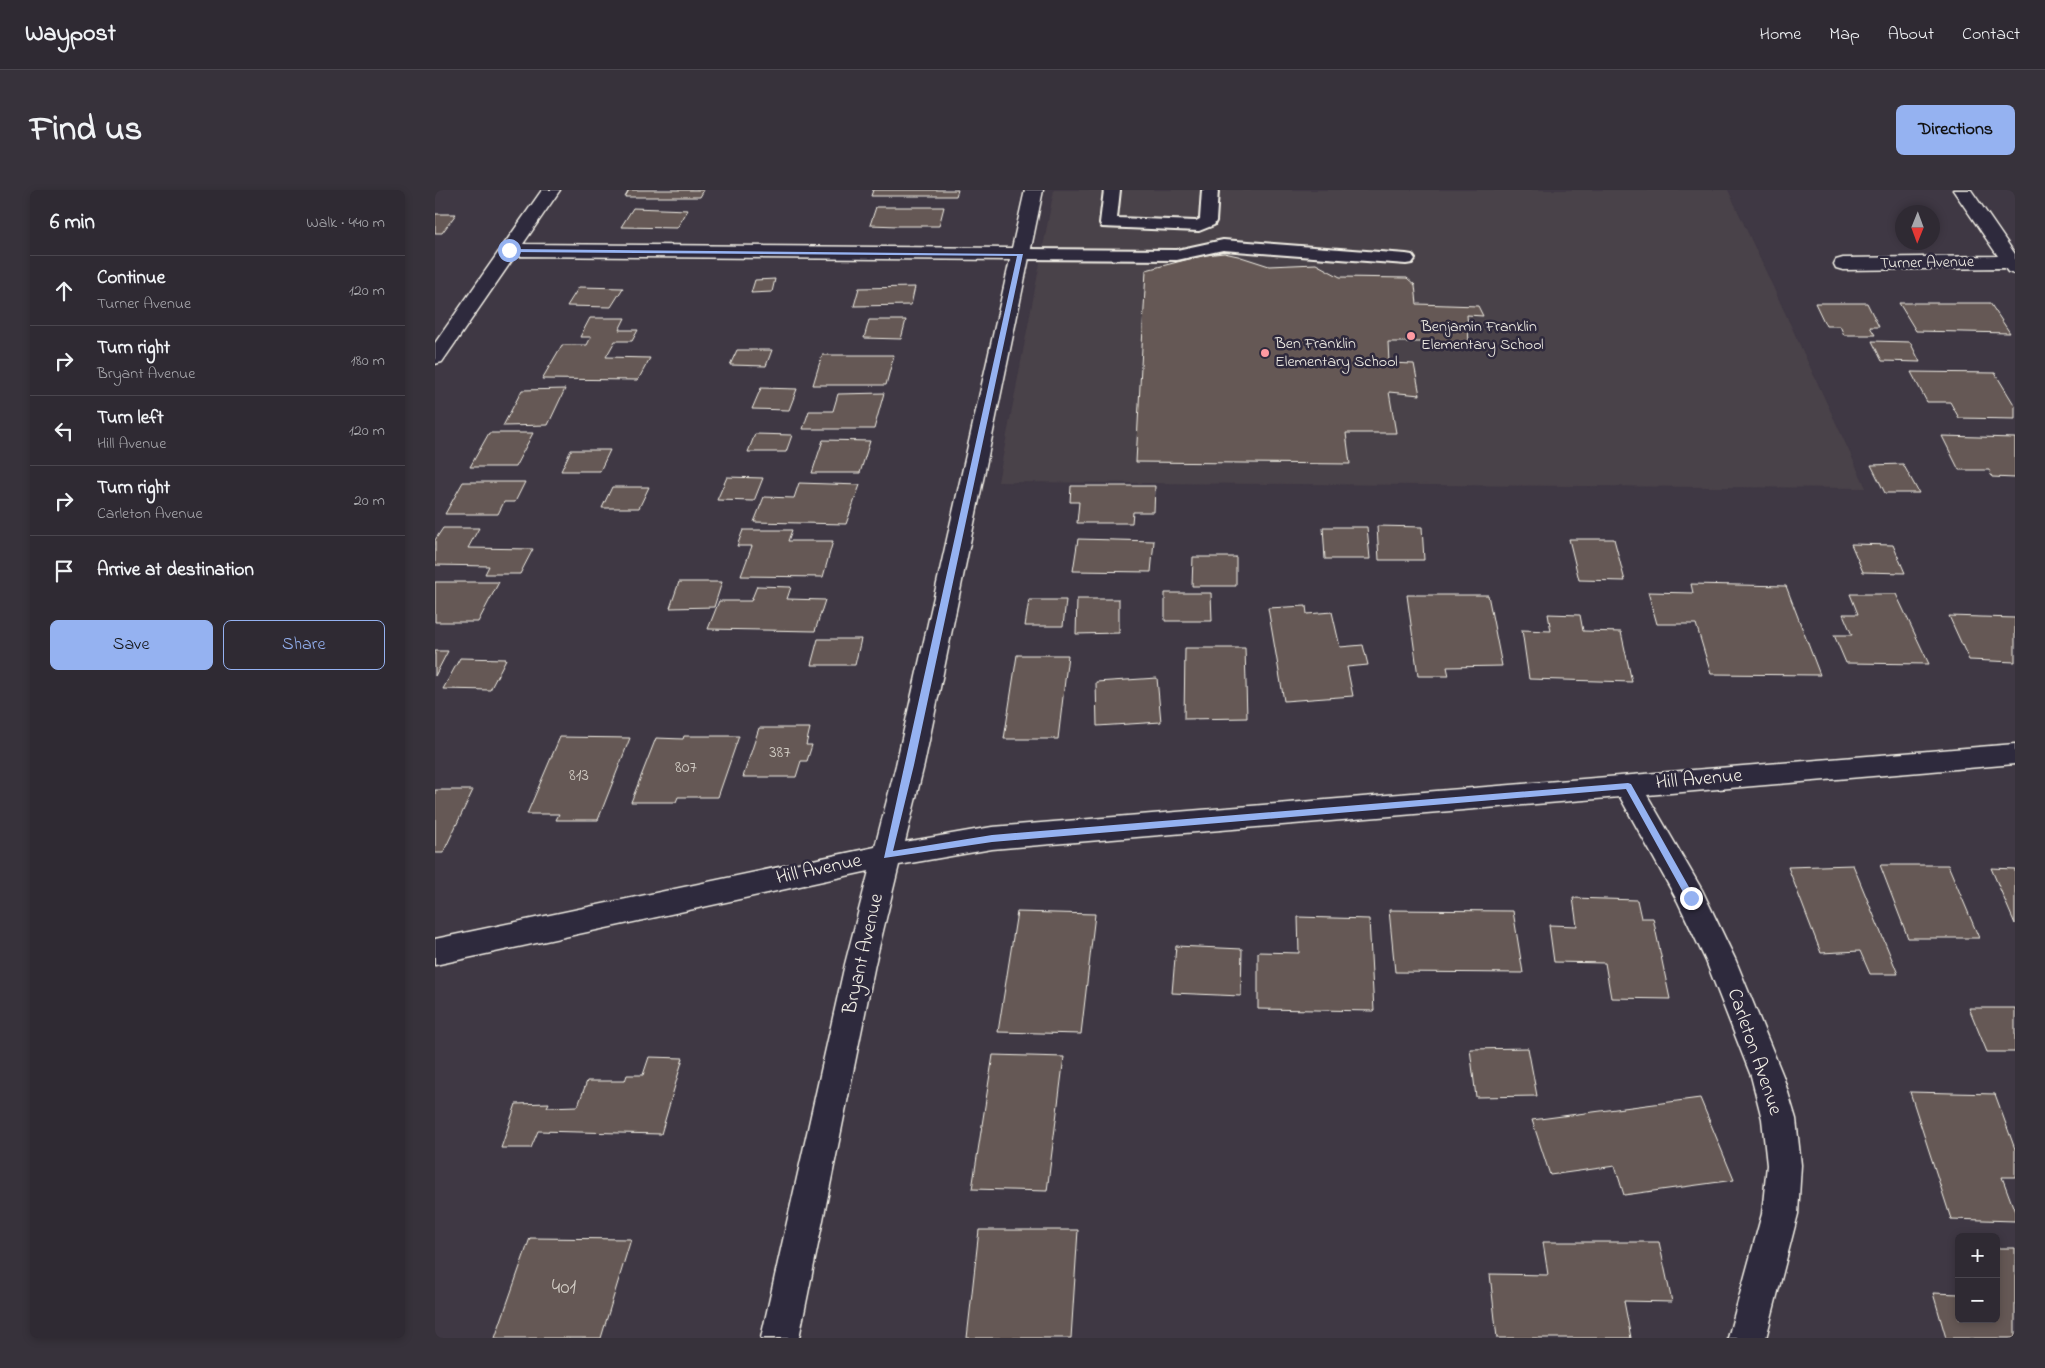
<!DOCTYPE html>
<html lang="en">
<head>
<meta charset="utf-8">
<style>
	:root { --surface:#2f2a33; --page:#37323b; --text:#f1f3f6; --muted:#a7a7ac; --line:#4a464e; --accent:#95b2f1 }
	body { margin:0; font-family:"Indie Flower",sans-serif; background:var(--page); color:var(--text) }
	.controls { position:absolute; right:15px; bottom:15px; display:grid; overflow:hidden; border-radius:8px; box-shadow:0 2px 8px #0003 }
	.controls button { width:45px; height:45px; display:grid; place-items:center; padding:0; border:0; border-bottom:1px solid var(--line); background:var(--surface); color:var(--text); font:25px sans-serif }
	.compass { position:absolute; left:1460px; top:15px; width:45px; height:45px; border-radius:50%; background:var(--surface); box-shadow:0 2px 8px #0003; rotate:181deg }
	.stop { position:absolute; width:15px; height:15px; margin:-11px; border:4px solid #95b2f1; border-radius:50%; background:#fff }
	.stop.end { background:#95b2f1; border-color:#fff; box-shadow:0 1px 5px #0008 }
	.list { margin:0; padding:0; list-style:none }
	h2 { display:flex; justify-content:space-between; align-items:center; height:65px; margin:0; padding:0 20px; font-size:21px }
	h2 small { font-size:16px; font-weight:400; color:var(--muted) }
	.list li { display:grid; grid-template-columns:32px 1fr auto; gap:15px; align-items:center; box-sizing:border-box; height:70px; padding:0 20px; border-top:1px solid var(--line) }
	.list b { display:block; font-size:19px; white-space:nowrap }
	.list p { margin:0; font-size:16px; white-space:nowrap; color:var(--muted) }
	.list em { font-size:16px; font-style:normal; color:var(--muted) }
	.actions { display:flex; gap:10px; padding:15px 20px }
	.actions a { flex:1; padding:11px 0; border:1px solid var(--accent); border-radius:8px; text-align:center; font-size:18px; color:var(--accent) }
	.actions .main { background:var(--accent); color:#111 }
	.icon { flex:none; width:28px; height:28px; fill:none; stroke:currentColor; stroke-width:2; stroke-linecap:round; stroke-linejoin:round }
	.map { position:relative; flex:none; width:1580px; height:1148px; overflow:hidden; border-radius:8px }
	header { display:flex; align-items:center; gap:30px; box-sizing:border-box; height:70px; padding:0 25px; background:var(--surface); border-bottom:1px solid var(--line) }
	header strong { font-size:24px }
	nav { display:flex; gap:28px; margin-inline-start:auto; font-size:18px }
	.intro { display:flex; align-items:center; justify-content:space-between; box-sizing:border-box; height:120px; padding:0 30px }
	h1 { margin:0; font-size:35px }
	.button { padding:12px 22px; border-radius:8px; background:var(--accent); color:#111; font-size:18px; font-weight:700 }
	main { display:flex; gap:30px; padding:0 30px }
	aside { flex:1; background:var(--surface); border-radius:8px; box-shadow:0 2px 8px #0003 }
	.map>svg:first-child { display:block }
	.built { fill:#4a4249 }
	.building { fill:#655954; stroke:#f4f1e8 }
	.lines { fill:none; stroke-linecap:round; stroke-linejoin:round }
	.service-casing { stroke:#f4f1e8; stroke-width:4 }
	.minor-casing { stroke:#f4f1e8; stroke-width:3 }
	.service { fill:#2f2a3d; fill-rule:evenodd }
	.minor { fill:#2f2a3d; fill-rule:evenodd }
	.route { fill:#95b2f1 }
	.poi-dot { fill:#ff9aa2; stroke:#2f2a3d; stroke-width:2 }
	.labels { text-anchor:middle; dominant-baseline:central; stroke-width:5; stroke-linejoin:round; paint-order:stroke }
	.far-street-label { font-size:16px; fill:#f4f1e8; stroke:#2f2a3d }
	.far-poi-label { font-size:16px; fill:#f4f1e8; stroke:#2f2a3d; text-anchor:start }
	.number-label { font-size:18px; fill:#d0cbc3 }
	.street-label { font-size:20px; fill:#f4f1e8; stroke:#2f2a3d }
	.near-number-label { font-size:21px; fill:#d0cbc3 }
</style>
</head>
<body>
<header>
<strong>Waypost</strong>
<nav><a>Home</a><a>Map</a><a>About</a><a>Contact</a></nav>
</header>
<div class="intro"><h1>Find us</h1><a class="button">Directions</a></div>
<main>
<aside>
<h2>6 min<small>Walk · 440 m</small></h2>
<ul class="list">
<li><svg class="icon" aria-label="ahead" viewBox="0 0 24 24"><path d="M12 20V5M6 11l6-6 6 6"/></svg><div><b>Continue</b><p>Turner Avenue</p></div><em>120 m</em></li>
<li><svg class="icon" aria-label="right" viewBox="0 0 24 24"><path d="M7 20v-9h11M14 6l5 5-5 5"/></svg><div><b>Turn right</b><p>Bryant Avenue</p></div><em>180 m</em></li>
<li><svg class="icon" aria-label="left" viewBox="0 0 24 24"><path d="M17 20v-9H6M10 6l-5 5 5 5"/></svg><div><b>Turn left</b><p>Hill Avenue</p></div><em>120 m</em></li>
<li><svg class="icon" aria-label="right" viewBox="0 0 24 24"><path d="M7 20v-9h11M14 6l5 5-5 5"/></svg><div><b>Turn right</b><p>Carleton Avenue</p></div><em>20 m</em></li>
<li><svg class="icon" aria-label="arrive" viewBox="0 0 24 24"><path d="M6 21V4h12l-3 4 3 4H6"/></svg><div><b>Arrive at destination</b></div></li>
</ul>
<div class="actions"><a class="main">Save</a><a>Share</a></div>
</aside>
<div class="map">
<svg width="1580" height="1148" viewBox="0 0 1580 1148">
	<rect width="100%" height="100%" fill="#3f3844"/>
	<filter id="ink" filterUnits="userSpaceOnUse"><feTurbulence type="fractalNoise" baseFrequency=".02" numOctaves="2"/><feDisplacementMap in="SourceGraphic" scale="10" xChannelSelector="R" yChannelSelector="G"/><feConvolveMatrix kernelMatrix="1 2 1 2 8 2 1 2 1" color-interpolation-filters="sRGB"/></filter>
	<g filter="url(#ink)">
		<path class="built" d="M619,0H1293L1431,298L563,292Z"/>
		<g class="building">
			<path d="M194,0H269L265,7H190Z"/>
			<path d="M438,0H523L521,6H436Z"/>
			<path d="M441,17H509L504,36H463L435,35Z"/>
			<path d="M198,18L253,20L242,38L186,37Z"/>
			<path d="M0,24H21L7,43H0Z"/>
			<path d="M789,63L803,66L834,76L881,74L905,87L972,88L980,95L982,114L1043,116L1048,126L1032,125L1034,152H953L954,173L979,174L985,205L954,202L961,243H911L915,274L701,272L711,80L770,65Z"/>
			<path d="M340,89L337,102L316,103L320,90Z"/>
			<path d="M144,97L188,98L176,117L132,116Z"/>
			<path d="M480,97L476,115L419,116L424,98Z"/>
			<path d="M1380,113H1432L1444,137H1435L1440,145H1409L1405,136H1391Z"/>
			<path d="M1464,113H1555L1575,143L1481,141Z"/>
			<path d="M155,128H190L184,140H203L197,151H180L171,167L215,168L203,190L107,189L127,155H152L156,147H145Z"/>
			<path d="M434,130H471L466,149L429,148Z"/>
			<path d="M1437,151L1475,152L1485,172L1447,171Z"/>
			<path d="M302,160H337L331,176L295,175Z"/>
			<path d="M387,165H459L451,195H378Z"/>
			<path d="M1476,182L1560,183L1580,216V229L1524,228L1515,212H1492Z"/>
			<path d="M326,198L362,199L354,220L317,219Z"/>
			<path d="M130,199L113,235L68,236L87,200Z"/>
			<path d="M449,203L439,239H368L374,221H398L403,204Z"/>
			<path d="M54,243H98L80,277H35Z"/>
			<path d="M320,244L357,245L351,262H313Z"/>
			<path d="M1507,246L1580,248V288L1557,287L1554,280H1524Z"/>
			<path d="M388,250L435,251L425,283H377Z"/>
			<path d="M136,260H175L165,281H126Z"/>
			<path d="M1468,274L1484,303H1450L1436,275Z"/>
			<path d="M292,287L328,288L319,311L282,310Z"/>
			<path d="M28,292H90L80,312H69L63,324H10Z"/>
			<path d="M364,293L425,295L411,334L319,332L329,307L359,308Z"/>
			<path d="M636,296H720L719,322H698L697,333H642L644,312H635Z"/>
			<path d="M177,297H214L204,318H167Z"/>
			<path d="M942,336L987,337L989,370H944Z"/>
			<path d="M888,337H932L935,369H890Z"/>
			<path d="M8,338H44L33,358L98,359L85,384H50L54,376L0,375V350Z"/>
			<path d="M308,340H357L353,351H398L388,387L306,386L317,356H302Z"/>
			<path d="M643,349L719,351L716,382L638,381Z"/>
			<path d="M1134,349H1179L1190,391L1144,390Z"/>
			<path d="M1416,354L1458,355L1470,383L1428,382Z"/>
			<path d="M758,367H801V396H757Z"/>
			<path d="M0,392H64L43,432H0Z"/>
			<path d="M244,392H287L279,417L235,418Z"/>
			<path d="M1256,394L1351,396L1385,485L1276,484L1261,434H1222L1213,402L1258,403Z"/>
			<path d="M322,396L356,397L352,409L390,410L380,441L273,439L284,411H316Z"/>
			<path d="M730,403H776L777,431H730Z"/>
			<path d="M1415,404H1461L1494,474L1411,473L1399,445H1417L1408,424H1423Z"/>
			<path d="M972,405H1053L1067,476L1012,477L1014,486H983Z"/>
			<path d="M642,409H684V443L641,444Z"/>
			<path d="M594,410H631L628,436H590Z"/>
			<path d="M871,416L872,424L897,422L905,457L928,455L933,475L912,477L918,506L849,511L833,418Z"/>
			<path d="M1113,424L1145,425L1148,441L1186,442L1197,492L1094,489L1087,440L1116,441Z"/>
			<path d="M1514,426L1580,428V472L1534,470Z"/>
			<path d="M383,449H426L420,475H376Z"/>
			<path d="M750,458H810L812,528L749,529Z"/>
			<path d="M0,461H13L0,486Z"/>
			<path d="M582,465H633L623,549H569Z"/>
			<path d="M25,468L71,469L55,500L8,499Z"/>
			<path d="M722,488L726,532L662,536L661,492Z"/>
			<path d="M324,538H375L371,555H377L372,571H366L361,587H308Z"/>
			<path d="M249,546H304L283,607H243L241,612H196L221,548L248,549Z"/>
			<path d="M125,547L195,548L163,630H121L124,624H92Z"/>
			<path d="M0,600H38L8,663H0Z"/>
			<path d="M1418,675L1463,784H1435L1425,761L1386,763L1353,677Z"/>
			<path d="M1445,675H1513L1544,748H1473Z"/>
			<path d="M1556,678L1580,679V734Z"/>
			<path d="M1138,708L1202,710L1206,728H1218L1235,809L1176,808L1170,773L1119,772L1114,735L1142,736Z"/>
			<path d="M954,720L1078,721L1088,783L960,782Z"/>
			<path d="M582,722L660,724L646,844L563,842Z"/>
			<path d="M863,727L934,729L939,821L823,819V762L864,763Z"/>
			<path d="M741,756L807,759L806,806L737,803Z"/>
			<path d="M1534,818H1580V862H1552Z"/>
			<path d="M1093,858L1102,906L1041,907L1035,859Z"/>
			<path d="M558,865L629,867L612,1001L537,999Z"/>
			<path d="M214,867L248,868L226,944L103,941L96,958H66L81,914L114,913L112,917L143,916L152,891H190L192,885H208Z"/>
			<path d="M1475,902L1560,904L1580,959V987H1567L1580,1022V1031L1516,1029Z"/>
			<path d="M1265,908L1299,990L1189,1005L1180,976L1115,985L1097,930Z"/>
			<path d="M544,1040H643L636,1148H532Z"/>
			<path d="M95,1048L196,1049L166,1148H60Z"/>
			<path d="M1108,1052H1224L1237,1112L1189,1111L1196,1148H1062L1055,1084L1113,1085Z"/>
			<path d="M1561,1058H1580V1148H1511L1498,1103L1524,1104V1129H1561Z"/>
		</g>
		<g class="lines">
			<defs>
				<g id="service">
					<path d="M669,0H685L682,28L761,31L765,29L767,0H783L781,31L779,35L764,41L667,37L665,33Z"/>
					<path d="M788,50L971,64L977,65L980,69L977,73L971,74L788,60L742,70L585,69L579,68L576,64L579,60L585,59L742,60Z"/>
				</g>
				<g id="minor">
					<path d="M107,0H125L88,54L577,58L590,0H608L489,575L470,652L557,637L1580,554V574L1212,605L1267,700L1301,771L1348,886L1361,929L1366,975L1363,1024L1331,1148H1293L1327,1024L1332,975L1327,929L1316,886L1271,771L1243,712L1185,607L557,659L464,675L440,774L364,1148H326L410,774L434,681L0,775V749L440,657L461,575L575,70L80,66L7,172L0,174V153Z"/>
					<path d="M1518,0H1536L1580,64V84L1573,82L1570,78L1408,80L1401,78L1399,74L1401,70L1408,68L1563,66Z"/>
				</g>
			</defs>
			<use href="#service" class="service-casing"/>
			<use href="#minor" class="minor-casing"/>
			<use href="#service" class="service"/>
			<use href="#minor" class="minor"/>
		</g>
	</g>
	<path class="route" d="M74,59L588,64L479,575L458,661L557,645L1193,593L1196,594L1259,706V711H1253L1191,599L557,652L449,668L582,66L72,62Z"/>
	<g class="poi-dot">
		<circle cx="976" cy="146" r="5"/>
		<circle cx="830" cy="163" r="5"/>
	</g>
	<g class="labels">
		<g class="far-street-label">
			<text transform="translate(1492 73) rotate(-1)">Turner Avenue</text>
		</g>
		<g class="far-poi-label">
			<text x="986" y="137">Benjamin Franklin<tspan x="986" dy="18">Elementary School</tspan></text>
			<text x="840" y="154">Ben Franklin<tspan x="840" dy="18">Elementary School</tspan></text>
		</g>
		<g class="number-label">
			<text x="345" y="563">387</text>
			<text x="251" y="578">807</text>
			<text x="144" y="586">813</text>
		</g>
		<g class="street-label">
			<text transform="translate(1264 590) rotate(-5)">Hill Avenue</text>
			<text transform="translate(384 680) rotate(-12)">Hill Avenue</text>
			<text transform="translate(429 764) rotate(-77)">Bryant Avenue</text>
			<text transform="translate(1319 862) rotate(71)">Carleton Avenue</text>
		</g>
		<g class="near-number-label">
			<text x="129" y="1098">401</text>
		</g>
	</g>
</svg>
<div class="controls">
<button>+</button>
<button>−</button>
</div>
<svg class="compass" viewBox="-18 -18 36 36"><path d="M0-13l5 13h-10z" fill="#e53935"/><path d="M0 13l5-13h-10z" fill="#a7a7ac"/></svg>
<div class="stop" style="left:74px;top:60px"></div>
<div class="stop end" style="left:1256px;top:708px"></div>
</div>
</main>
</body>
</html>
